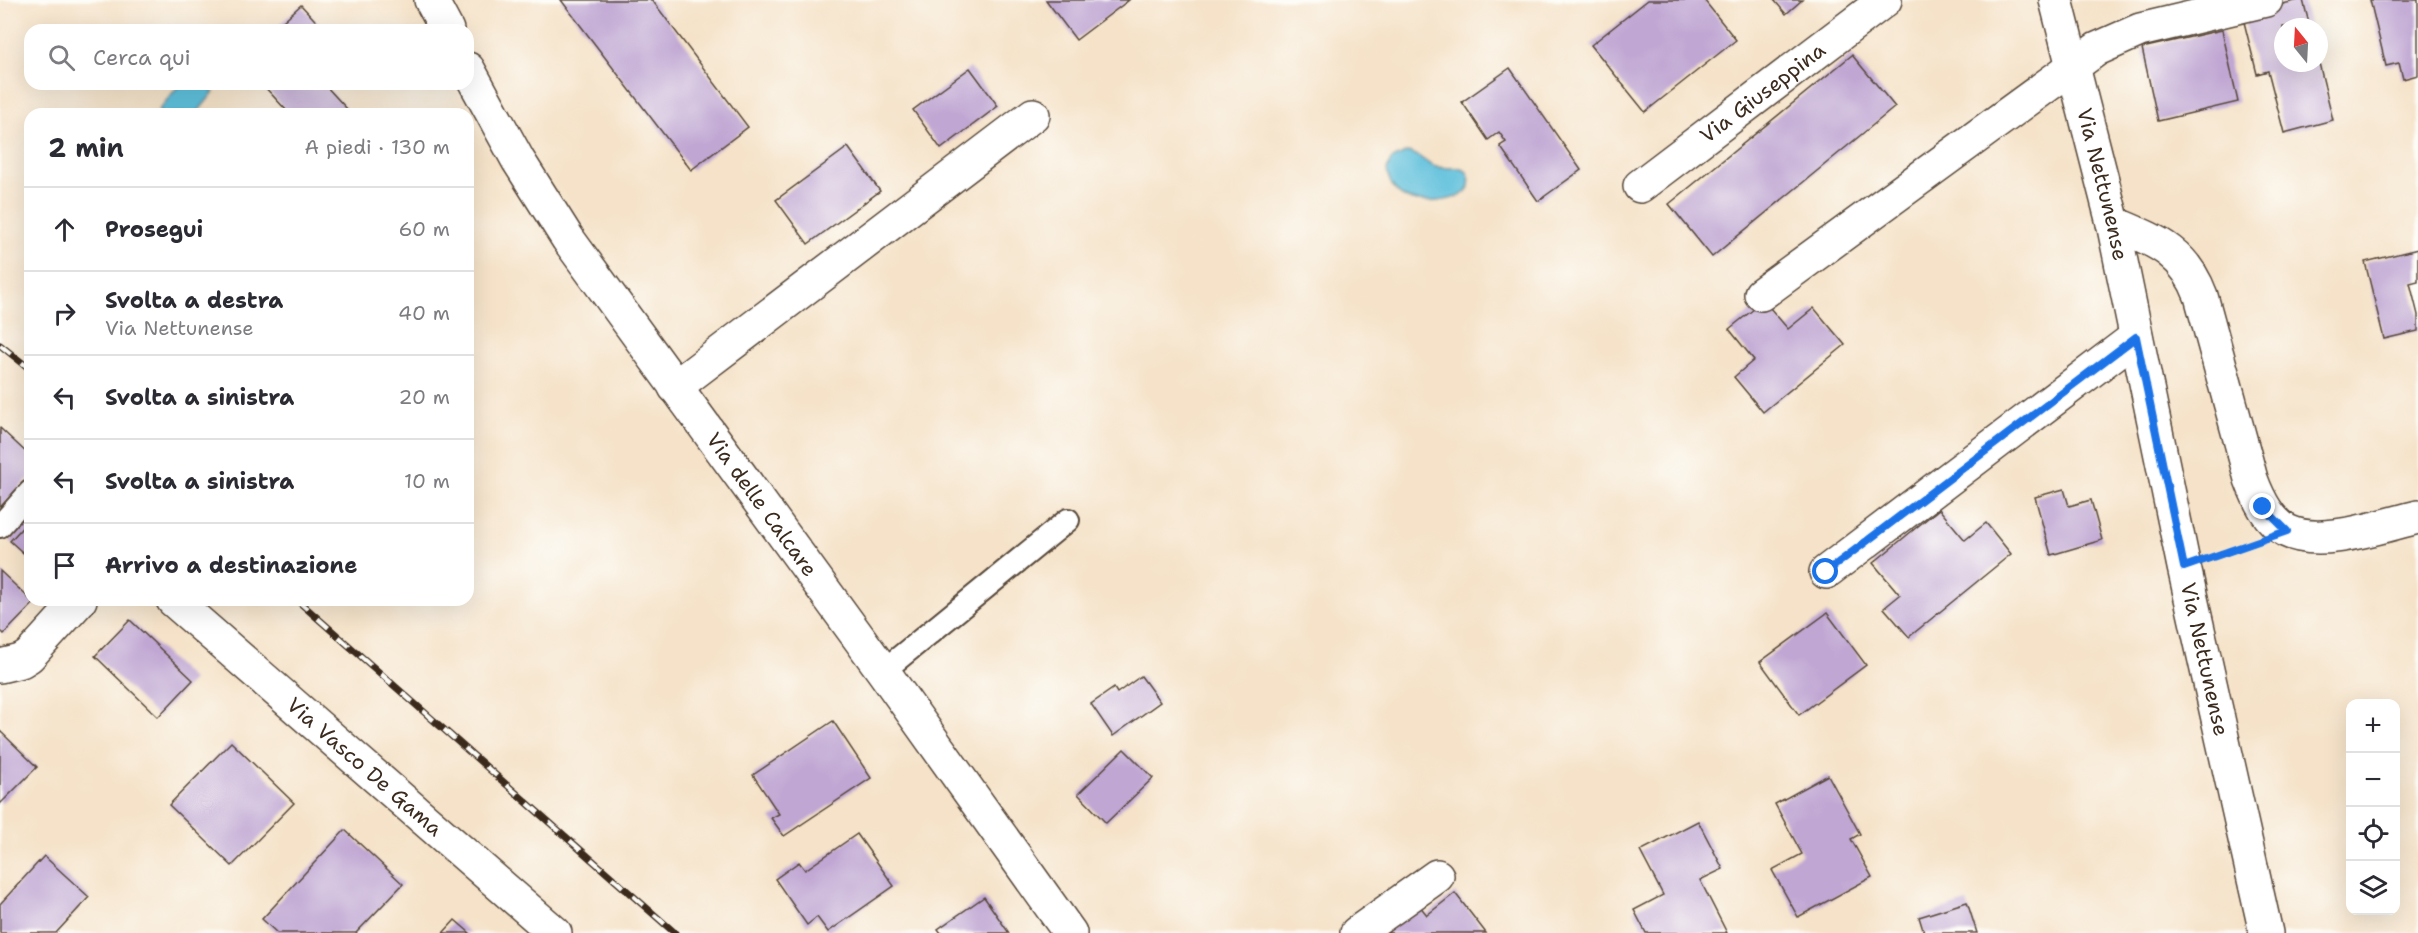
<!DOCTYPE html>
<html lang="it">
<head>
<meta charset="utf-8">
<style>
	:root { --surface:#fff; --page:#f7f7f7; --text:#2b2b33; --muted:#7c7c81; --line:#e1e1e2 }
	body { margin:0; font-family:"Shantell Sans",sans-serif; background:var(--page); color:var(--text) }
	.controls { position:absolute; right:18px; bottom:18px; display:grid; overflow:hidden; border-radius:12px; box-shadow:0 6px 24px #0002 }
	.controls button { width:54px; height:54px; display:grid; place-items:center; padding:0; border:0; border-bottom:2px solid var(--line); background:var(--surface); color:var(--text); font:30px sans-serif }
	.compass { position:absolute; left:2274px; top:18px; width:54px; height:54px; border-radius:50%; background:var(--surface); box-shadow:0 6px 24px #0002; rotate:342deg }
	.stop { position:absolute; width:18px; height:18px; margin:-14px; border:4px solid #1a73e8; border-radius:50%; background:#fff }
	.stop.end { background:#1a73e8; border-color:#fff; box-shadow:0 2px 6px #0008 }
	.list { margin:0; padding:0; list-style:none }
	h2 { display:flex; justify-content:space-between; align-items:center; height:78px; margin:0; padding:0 24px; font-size:26px }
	h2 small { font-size:20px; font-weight:400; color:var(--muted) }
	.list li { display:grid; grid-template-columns:39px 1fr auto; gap:18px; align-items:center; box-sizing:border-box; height:84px; padding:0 24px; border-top:2px solid var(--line) }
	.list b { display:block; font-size:22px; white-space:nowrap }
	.list p { margin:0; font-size:20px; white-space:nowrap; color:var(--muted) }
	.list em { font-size:20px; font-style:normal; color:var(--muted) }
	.icon { flex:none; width:33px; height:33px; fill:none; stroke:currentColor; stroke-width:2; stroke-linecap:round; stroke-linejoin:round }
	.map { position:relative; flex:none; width:2418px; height:933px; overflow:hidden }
	.search { position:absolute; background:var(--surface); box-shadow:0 6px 24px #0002; left:24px; top:24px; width:450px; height:66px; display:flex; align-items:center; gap:15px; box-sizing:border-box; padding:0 21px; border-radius:18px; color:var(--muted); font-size:22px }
	.panel { position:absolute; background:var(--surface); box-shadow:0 6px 24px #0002; left:24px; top:108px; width:450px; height:498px; border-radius:18px }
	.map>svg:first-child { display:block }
	.water { fill:#5ec0dc; stroke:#4c757d; stroke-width:1.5 }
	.building { fill:#bfa6d3 }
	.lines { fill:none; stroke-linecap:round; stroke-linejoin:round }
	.lane-casing { stroke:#574638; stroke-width:26 }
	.street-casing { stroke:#574638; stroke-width:36 }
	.primary-casing { stroke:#574638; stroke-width:36 }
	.path { stroke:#574638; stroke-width:4; stroke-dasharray:4.5 4.5; stroke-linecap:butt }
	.lane { stroke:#fff; stroke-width:22 }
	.street { stroke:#fff; stroke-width:33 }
	.primary { stroke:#fff; stroke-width:33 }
	.rail-casing { stroke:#3b2a1e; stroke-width:7 }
	.rail { stroke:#fdfcf7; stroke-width:4.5; stroke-dasharray:14; stroke-linecap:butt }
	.route { stroke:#1a73e8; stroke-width:8 }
	.labels { text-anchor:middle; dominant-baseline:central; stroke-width:4.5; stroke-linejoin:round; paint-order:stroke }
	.street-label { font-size:21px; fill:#3b2a1e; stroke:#fdfcf7 }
</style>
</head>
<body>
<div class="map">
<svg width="2418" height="933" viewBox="0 0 2418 933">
	<rect width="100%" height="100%" fill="#fdfcf7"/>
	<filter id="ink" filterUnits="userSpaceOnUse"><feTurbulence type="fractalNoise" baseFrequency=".0167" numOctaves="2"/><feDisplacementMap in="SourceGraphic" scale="12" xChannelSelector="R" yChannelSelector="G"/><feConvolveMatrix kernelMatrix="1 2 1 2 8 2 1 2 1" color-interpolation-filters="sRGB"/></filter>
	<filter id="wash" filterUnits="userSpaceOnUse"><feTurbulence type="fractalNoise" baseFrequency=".008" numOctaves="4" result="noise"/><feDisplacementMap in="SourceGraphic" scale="24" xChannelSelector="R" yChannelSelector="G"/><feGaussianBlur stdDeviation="1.35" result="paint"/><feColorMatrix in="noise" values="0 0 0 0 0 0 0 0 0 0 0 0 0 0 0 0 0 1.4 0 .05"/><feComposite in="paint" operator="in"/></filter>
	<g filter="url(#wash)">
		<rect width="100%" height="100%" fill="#f5e2c8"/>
		<g class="water">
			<path d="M180,84H203L214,92L196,114H161L158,111Z"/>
			<path d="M1407,152C1418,153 1423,161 1433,166C1446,172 1477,158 1468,190C1456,202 1420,205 1404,197C1395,193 1388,180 1387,170L1391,160Z"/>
		</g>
		<g id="blocks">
			<g class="building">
				<path d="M561,0H652L748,127L691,170Z"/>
				<path d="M1046,0H1129L1076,40Z"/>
				<path d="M1648,0H1704L1736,40L1645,112L1591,45Z"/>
				<path d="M1774,0H1802L1786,14Z"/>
				<path d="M2299,0H2303L2310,27H2283V63H2319L2333,120L2284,133L2268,71L2257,74L2242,14Z"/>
				<path d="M2370,0H2418V75L2403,79L2399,63L2386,66Z"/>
				<path d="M301,5L324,30H273Z"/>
				<path d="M2222,30L2238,102L2158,121L2142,48Z"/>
				<path d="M1852,55L1895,107L1712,257L1669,204Z"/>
				<path d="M970,68L998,106L941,149L913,110Z"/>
				<path d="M1510,68L1581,170L1538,201L1500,146L1506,142L1499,132L1488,140L1462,102Z"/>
				<path d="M262,84H324L347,109L342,114H284L287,111Z"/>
				<path d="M848,147L880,191L808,244L776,200Z"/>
				<path d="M2418,249V281L2410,283L2418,315V331L2384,339L2365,262Z"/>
				<path d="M1764,301L1788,329L1814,308L1845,345L1763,412L1734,377L1754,360L1729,329Z"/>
				<path d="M0,428L30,456V477L0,509Z"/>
				<path d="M2064,489L2069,506L2091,500L2102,540L2051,555L2035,497Z"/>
				<path d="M1939,509L1965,540L1986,523L2011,554L1909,637L1884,608L1900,595L1873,563Z"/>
				<path d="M30,519V559L10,541Z"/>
				<path d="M0,571L34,603L4,634L0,630Z"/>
				<path d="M1827,613L1866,665L1799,715L1760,662Z"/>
				<path d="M130,620L193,680L158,717L95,656Z"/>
				<path d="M1141,676L1160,702L1113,736L1091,704L1114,688L1117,693Z"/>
				<path d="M833,721L871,778L784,836L771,818L779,814L753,775Z"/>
				<path d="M0,731L37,767L0,804Z"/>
				<path d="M231,742L294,803L232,866L169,805Z"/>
				<path d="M1124,749L1153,778L1106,823L1078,794Z"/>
				<path d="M1828,775L1860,834L1851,839L1872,877L1798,917L1772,870L1802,854L1775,804Z"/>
				<path d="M1698,821L1723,869L1700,880L1727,933H1646L1634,910L1663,895L1640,851Z"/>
				<path d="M345,830L403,884L356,933H277L262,919Z"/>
				<path d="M857,834L894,886L828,932L817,917L807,925L775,879L799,862L805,870Z"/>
				<path d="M44,856L89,897L56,933H0V904Z"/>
				<path d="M1455,893L1486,933H1383L1419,905L1427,915Z"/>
				<path d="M984,897L1009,933H941L938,929Z"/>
				<path d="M1967,902L1977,933H1924L1919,917Z"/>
				<path d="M455,920L470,933H443Z"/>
			</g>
		</g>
	</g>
	<g filter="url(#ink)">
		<use href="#blocks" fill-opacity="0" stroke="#574638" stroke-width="1.5"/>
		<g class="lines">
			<defs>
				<g id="lane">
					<path d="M0,526L30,492"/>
					<path d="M883,671L1068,520"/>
				</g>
				<g id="street">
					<path d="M431,0L447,30"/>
					<path id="s1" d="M468,69L518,160L568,239L883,671L1070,933"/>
					<path id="s2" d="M1640,186L1885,0"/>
					<path d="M2113,223C2155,241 2184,250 2201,296L2251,479C2258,498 2268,521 2287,531C2321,548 2383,525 2418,517"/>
					<path d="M1761,294L2097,49L2140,30L2266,0"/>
					<path d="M675,387L1033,115"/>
					<path d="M1826,572L2136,337"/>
					<path id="s3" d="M173,600L555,933"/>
					<path d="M0,666L21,661L29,656L80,600"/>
					<path d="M1357,933L1437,876"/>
				</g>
				<g id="primary">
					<path id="s4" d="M2056,0L2113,223L2184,567L2266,933"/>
				</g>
			</defs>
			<use href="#lane" class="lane-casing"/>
			<use href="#street" class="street-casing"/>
			<use href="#primary" class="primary-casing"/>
			<path class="path" d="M2219,554L2246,545"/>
			<use href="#lane" class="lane"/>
			<use href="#street" class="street"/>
			<use href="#primary" class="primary"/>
			<defs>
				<g id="rail">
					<path d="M0,345L30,369"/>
					<path d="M297,600L675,933"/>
				</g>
			</defs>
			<use href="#rail" class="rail-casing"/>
			<use href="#rail" class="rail"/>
		</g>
	</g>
	<g class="lines" filter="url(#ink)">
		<path class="route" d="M1826,572L2136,337L2184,567L2287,531L2263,507"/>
	</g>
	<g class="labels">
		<g class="street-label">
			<text stroke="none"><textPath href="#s2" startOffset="154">Via Giuseppina</textPath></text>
			<text stroke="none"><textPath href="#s4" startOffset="190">Via Nettunense</textPath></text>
			<text stroke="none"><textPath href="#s1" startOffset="526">Via delle Calcare</textPath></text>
			<text stroke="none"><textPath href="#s4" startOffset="676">Via Nettunense</textPath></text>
			<text stroke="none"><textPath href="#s3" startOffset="254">Via Vasco De Gama</textPath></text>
		</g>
	</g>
</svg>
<div class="controls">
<button>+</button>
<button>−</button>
<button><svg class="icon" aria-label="locate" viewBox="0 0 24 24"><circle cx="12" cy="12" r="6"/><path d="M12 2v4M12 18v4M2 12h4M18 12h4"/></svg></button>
<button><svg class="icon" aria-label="layers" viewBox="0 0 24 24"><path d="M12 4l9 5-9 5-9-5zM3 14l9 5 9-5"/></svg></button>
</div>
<svg class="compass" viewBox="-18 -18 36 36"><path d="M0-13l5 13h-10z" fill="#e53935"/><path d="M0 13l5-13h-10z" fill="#7c7c81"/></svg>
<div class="stop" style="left:1826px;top:572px"></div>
<div class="stop end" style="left:2263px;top:507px"></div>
<div class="search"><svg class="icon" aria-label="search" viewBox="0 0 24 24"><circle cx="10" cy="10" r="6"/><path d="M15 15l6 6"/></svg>Cerca qui</div>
<section class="panel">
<h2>2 min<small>A piedi · 130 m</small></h2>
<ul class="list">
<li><svg class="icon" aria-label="ahead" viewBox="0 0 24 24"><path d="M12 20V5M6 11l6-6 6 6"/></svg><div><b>Prosegui</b></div><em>60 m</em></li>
<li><svg class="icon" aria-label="right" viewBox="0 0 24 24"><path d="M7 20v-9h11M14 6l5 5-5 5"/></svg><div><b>Svolta a destra</b><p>Via Nettunense</p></div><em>40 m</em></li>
<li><svg class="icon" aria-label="left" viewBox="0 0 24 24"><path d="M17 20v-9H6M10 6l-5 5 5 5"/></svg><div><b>Svolta a sinistra</b></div><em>20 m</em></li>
<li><svg class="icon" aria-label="left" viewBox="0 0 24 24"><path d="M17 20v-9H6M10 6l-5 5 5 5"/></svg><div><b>Svolta a sinistra</b></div><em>10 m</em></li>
<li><svg class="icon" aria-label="arrive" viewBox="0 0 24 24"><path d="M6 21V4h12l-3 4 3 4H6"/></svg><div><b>Arrivo a destinazione</b></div></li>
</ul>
</section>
</div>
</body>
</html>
